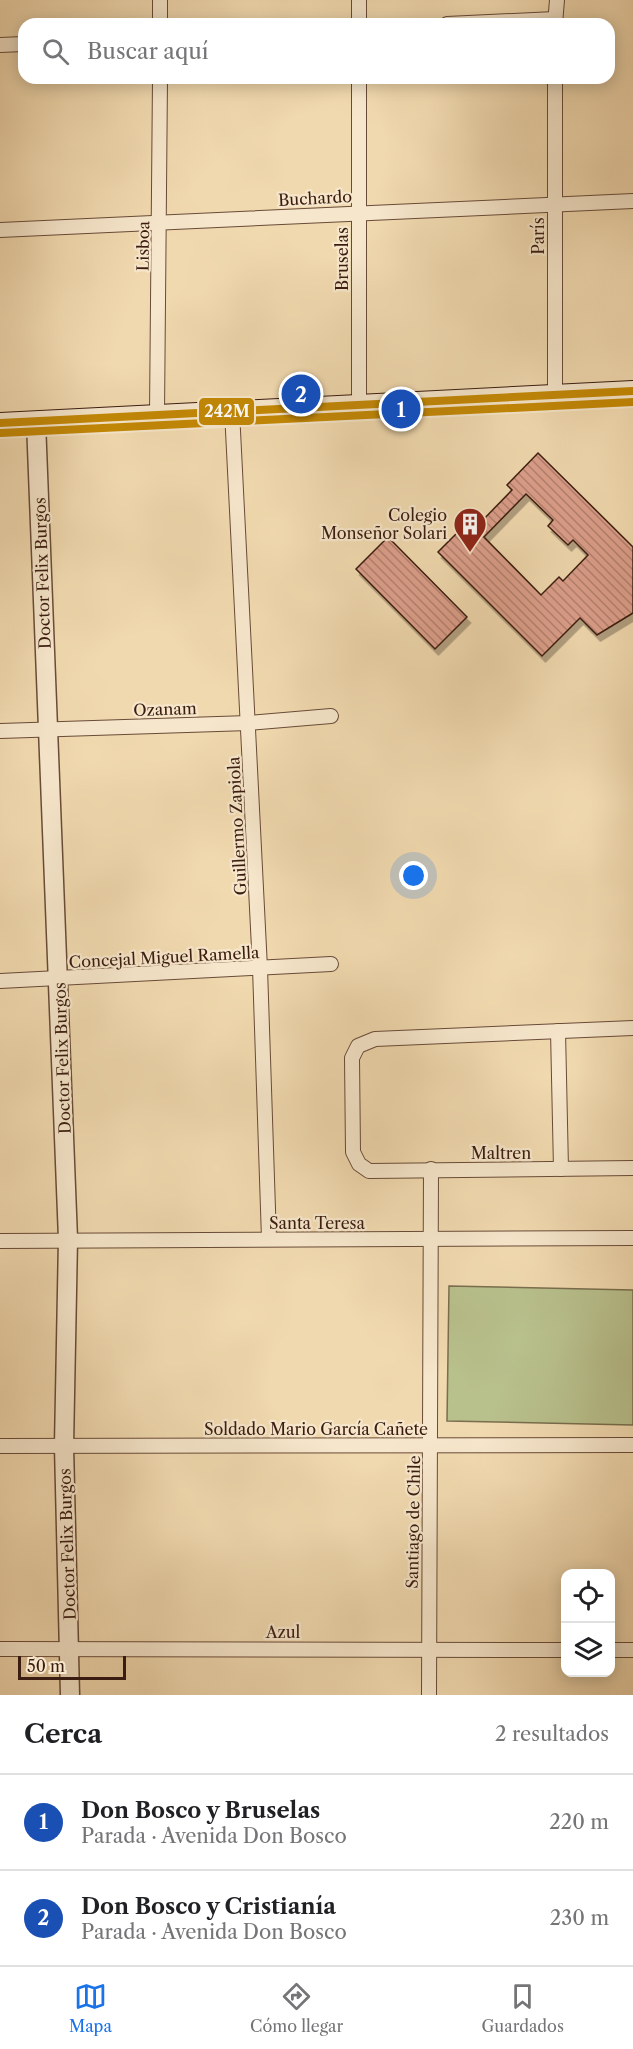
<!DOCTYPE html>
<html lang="es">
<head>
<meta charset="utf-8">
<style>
	:root { --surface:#fff; --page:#f2f2f2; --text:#202124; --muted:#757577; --line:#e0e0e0; --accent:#1a73e8 }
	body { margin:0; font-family:"Libre Caslon Text",serif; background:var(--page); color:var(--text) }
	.controls { position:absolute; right:18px; bottom:18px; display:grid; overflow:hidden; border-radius:12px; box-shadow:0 3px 15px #0003 }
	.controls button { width:54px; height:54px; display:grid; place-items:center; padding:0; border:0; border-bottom:2px solid var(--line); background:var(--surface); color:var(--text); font:30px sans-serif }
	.scale { position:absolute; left:18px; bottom:15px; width:108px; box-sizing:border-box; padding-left:6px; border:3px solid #3a1c10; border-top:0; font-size:16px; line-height:21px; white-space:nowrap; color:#3a1c10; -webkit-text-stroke:4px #f6e6cb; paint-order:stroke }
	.you { position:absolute; left:414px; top:876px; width:21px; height:21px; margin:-15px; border:4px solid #fff; border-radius:50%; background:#1a73e8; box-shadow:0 0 0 9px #1a73e833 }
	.badge { display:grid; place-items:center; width:39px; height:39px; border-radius:50%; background:var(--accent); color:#fff; font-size:20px; font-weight:700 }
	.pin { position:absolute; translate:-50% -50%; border:3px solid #fff; box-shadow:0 2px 6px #0006 }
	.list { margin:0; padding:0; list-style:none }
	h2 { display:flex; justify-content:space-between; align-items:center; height:78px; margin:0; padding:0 24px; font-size:26px }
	h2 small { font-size:20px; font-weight:400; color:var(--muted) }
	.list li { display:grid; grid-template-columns:39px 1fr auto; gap:18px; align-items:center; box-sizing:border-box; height:96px; padding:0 24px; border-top:2px solid var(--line) }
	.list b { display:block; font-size:22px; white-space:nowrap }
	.list p { margin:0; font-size:20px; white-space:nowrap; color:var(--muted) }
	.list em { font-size:20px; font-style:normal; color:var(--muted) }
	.icon { flex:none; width:33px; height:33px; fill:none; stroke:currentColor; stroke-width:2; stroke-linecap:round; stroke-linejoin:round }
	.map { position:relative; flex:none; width:633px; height:1695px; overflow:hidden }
	.search { position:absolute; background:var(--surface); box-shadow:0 3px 15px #0003; left:18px; right:18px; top:18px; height:66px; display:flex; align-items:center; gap:15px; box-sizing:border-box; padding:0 21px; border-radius:18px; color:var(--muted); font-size:22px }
	.sheet { height:270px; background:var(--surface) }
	nav { display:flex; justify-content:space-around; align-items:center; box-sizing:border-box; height:84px; border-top:2px solid var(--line); background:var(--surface); font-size:16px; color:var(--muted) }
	nav a { display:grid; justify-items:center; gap:3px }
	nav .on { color:var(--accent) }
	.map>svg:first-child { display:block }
	.grass { fill:#b8c08c; stroke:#796e4e; stroke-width:1.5 }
	.building { fill:url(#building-back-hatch); stroke:#3a1c10; stroke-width:1.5; fill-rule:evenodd; filter:url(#shadow) }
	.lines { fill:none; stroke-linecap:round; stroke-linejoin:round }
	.minor-casing { stroke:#684b38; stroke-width:16 }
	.tertiary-casing { stroke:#684b38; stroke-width:21 }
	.secondary-casing { stroke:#3a1c10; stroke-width:22 }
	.minor { stroke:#f6e6cb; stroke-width:14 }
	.tertiary { stroke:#f6e6cb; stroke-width:18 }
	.secondary { stroke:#f6e6cb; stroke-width:20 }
	.bus-1-casing { stroke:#f6e6cb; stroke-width:12 }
	.bus-2-casing { stroke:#f6e6cb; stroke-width:12 }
	.bus-1 { stroke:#c38805; stroke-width:8 }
	.bus-2 { stroke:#c38805; stroke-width:8 }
	.labels { text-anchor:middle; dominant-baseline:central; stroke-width:4.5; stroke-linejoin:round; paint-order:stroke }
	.street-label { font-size:16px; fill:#3a1c10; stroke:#f6e6cb }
	.poi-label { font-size:16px; fill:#3a1c10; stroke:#f6e6cb; text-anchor:end }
	.line-badge { stroke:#f6e6cb; stroke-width:2 }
	.badge-label { font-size:16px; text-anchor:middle; font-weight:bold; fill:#fff }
</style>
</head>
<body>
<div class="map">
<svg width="633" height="1695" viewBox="0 0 633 1695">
	<defs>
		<pattern id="building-back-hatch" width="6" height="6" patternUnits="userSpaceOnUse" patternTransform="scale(1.5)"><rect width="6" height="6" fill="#dd9f8b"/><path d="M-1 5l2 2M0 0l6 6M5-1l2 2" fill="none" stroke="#b48170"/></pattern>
		<filter id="shadow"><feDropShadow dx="3.5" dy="6" stdDeviation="0" flood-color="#0004"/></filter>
	</defs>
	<rect width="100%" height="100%" fill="#f1d9af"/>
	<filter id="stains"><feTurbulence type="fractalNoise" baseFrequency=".00333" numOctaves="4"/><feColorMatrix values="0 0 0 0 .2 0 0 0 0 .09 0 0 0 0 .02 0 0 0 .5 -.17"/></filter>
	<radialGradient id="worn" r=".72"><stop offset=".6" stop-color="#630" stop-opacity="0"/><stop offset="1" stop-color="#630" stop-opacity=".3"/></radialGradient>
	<path class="grass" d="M449,1286L633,1290V1425L447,1421Z"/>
	<g class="building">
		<path d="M538,453L633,547V613L597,635L580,618L542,656L438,552L473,517L480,523L512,490L507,485ZM526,494L553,520L548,526L568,545L573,540L588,555L563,581L559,577L541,595L484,537Z"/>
		<path d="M388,537L467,617L435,649L356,569Z"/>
	</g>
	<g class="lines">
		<defs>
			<g id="minor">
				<path d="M160,0V24"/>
				<path d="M359,24V0"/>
				<path d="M447,24L555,19"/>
				<path d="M555,24L557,0"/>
				<path d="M0,45L24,44"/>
				<path d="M359,78V404"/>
				<path d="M555,78V393"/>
				<path d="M0,230L633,201"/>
				<path d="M232,411L260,968L269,1239"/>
				<path d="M157,414L160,78"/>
				<path d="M0,731L249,723L331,716"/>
				<path d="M0,981L331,964"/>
				<path d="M633,1028L375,1039L358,1046L352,1058L353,1152L359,1164L369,1171L633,1168"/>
				<path d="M558,1031L561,1169"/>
				<path d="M0,1241L633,1238"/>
				<path d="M0,1446L633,1445"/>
				<path d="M0,1649L566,1650"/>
				<path d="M610,1650H633"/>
				<path d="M429,1695L431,1169"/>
			</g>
			<path id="tertiary" d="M36,422L68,1239L64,1446L70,1695"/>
			<path id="secondary" d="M0,423L633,391"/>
		</defs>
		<use href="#minor" class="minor-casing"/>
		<use href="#tertiary" class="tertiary-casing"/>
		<use href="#secondary" class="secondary-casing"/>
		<use href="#minor" class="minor"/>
		<use href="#tertiary" class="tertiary"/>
		<use href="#secondary" class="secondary"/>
		<defs>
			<path id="bus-1" d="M0,423L633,391"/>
			<path id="bus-2" d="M1,433L633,402"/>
		</defs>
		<use href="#bus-1" class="bus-1-casing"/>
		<use href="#bus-2" class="bus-2-casing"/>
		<use href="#bus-1" class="bus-1"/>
		<use href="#bus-2" class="bus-2"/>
	</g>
	<defs>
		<symbol id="building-pin" viewBox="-11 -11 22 30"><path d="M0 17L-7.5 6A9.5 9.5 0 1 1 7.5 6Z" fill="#8f2418" stroke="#f6e6cb"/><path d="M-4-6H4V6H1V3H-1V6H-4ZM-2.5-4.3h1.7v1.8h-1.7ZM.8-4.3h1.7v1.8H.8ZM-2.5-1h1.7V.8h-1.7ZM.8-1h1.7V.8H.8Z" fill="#fff"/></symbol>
	</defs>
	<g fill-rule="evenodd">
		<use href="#building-pin" x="451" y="505" width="38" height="52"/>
	</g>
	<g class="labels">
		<g class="street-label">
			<text transform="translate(315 198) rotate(-3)">Buchardo</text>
			<text transform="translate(538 236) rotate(-90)">París</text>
			<text transform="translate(143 246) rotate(-89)">Lisboa</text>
			<text transform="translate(342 259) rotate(-90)">Bruselas</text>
			<text transform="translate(42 573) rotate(-92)">Doctor Felix Burgos</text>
			<text transform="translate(165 709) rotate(-2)">Ozanam</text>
			<text transform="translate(237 826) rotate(-93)">Guillermo Zapiola</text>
			<text transform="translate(164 957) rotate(-3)">Concejal Miguel Ramella</text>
			<text transform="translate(62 1058) rotate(-92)">Doctor Felix Burgos</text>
			<text x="501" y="1153">Maltren</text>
			<text x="317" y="1223">Santa Teresa</text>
			<text x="316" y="1429">Soldado Mario García Cañete</text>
			<text transform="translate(413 1522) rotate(-89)">Santiago de Chile</text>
			<text transform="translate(67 1544) rotate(-92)">Doctor Felix Burgos</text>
			<text x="283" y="1632">Azul</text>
		</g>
		<g class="poi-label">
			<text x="447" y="515">Colegio<tspan x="447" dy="18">Monseñor Solari</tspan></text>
		</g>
	</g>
	<rect class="line-badge" x="198" y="397" width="57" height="29" rx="6" fill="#c38805"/>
	<g class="badge-label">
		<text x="227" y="417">242M</text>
	</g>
	<rect width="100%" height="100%" filter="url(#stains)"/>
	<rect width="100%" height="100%" fill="url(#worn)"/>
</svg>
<div class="controls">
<button><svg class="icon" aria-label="locate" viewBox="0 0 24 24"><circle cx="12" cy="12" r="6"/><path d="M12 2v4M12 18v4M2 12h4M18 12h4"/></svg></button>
<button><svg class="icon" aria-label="layers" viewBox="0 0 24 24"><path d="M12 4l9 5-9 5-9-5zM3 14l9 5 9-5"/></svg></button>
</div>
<div class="scale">50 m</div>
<div class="you"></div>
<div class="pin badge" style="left:401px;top:409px;background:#1a4fb4">1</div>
<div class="pin badge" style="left:301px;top:394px;background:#1a4fb4">2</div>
<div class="search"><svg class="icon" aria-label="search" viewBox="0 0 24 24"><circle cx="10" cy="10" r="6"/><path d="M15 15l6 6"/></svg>Buscar aquí</div>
</div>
<section class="sheet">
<h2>Cerca<small>2 resultados</small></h2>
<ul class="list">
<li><span class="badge" style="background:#1a4fb4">1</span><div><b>Don Bosco y Bruselas</b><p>Parada · Avenida Don Bosco</p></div><em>220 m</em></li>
<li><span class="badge" style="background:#1a4fb4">2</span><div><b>Don Bosco y Cristianía</b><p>Parada · Avenida Don Bosco</p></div><em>230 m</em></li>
</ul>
</section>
<nav>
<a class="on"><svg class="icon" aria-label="map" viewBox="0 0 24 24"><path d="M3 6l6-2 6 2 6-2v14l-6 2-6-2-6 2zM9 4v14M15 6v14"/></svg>Mapa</a>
<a><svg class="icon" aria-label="directions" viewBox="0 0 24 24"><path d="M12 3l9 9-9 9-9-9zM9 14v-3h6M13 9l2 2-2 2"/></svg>Cómo llegar</a>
<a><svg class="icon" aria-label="saved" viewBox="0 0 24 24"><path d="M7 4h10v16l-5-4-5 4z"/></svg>Guardados</a>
</nav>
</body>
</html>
